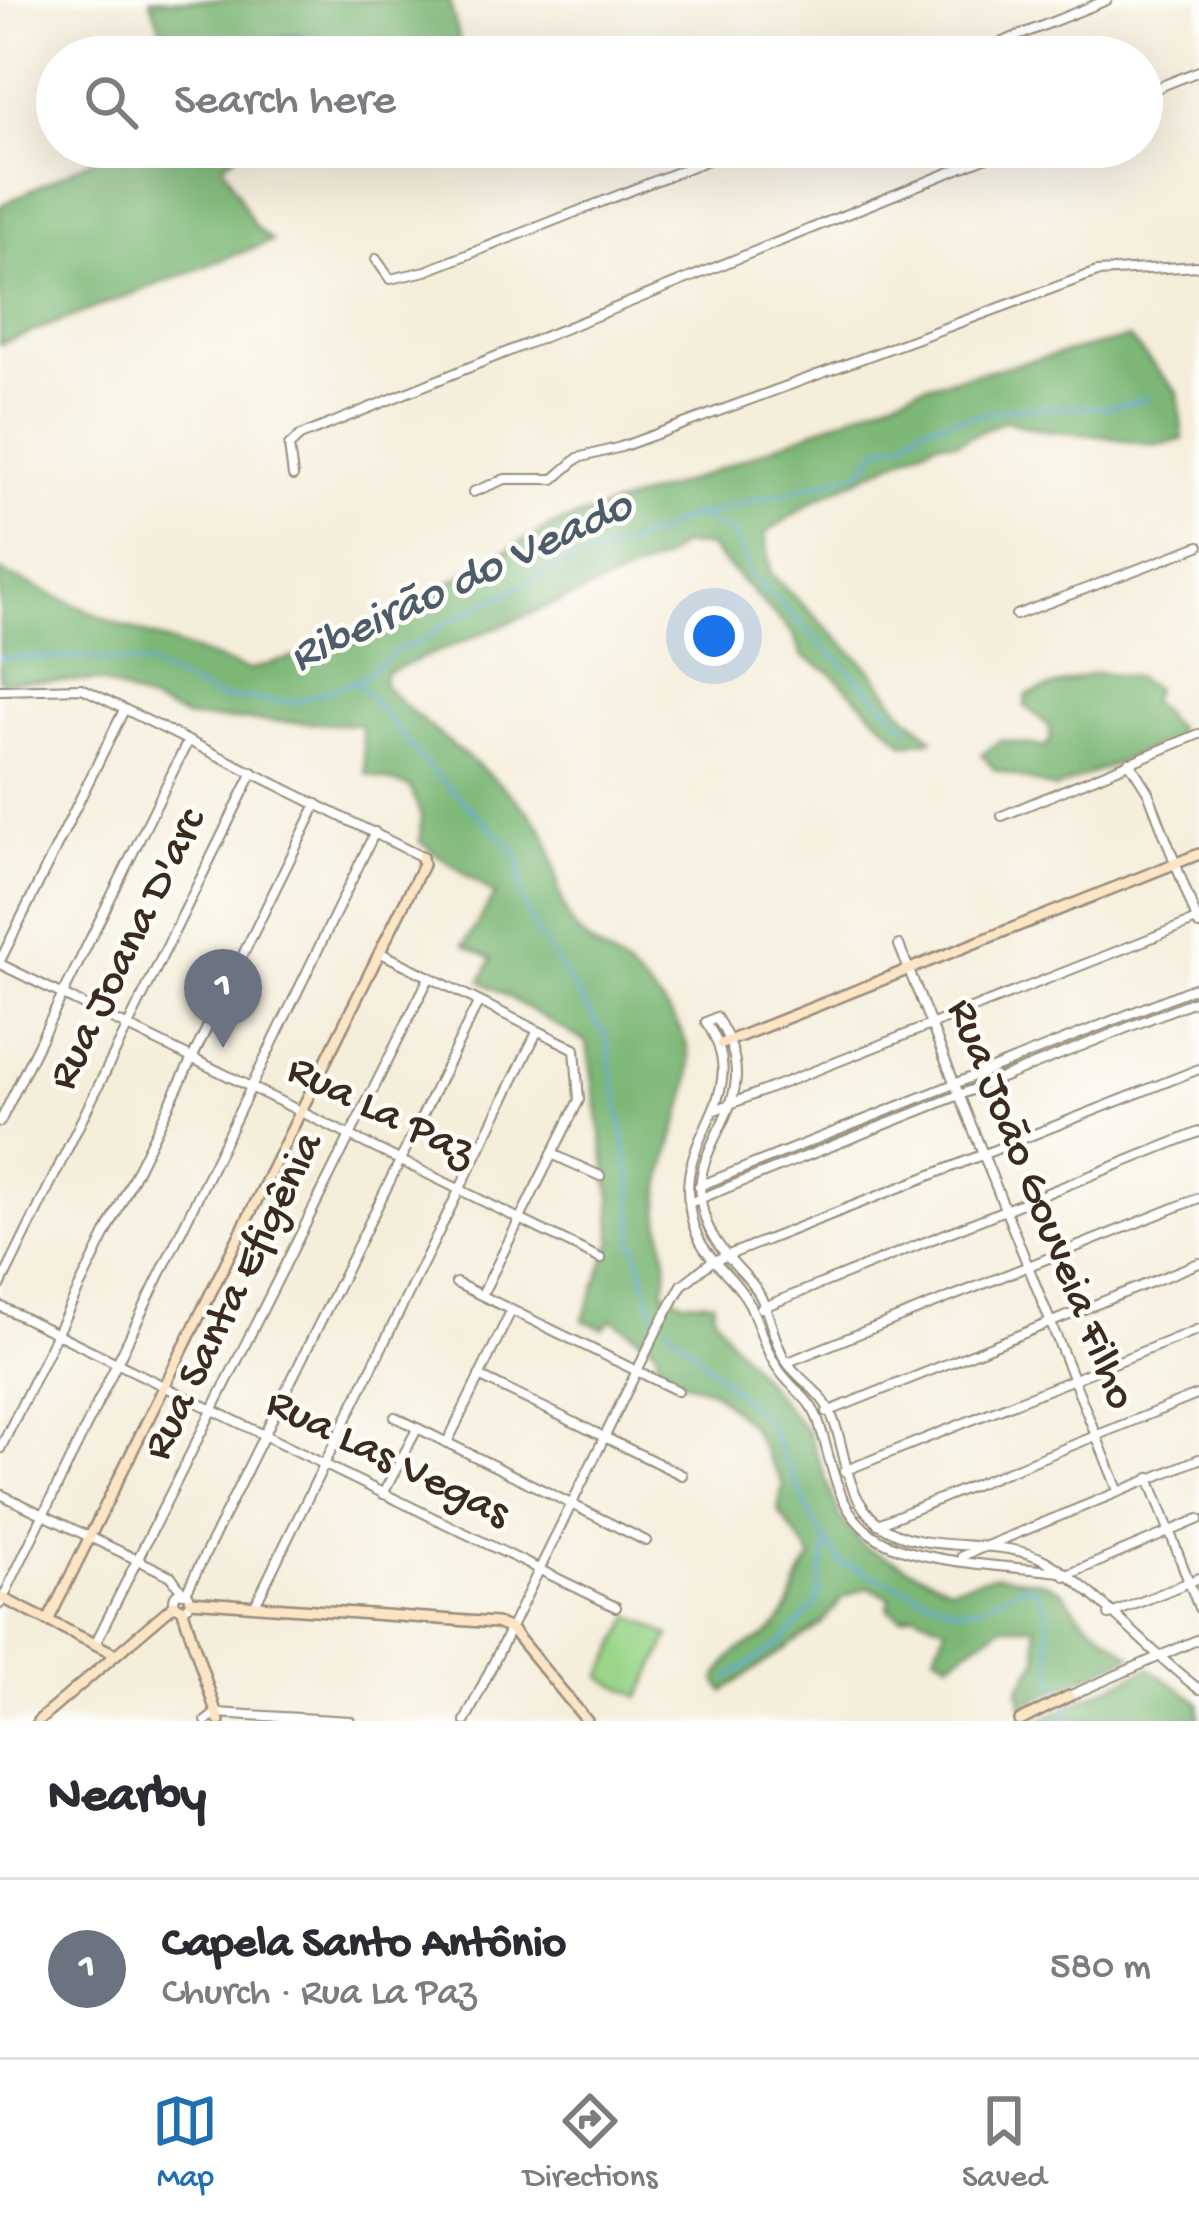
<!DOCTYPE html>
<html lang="en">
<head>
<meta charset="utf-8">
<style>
	:root { --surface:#fff; --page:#f7f7f7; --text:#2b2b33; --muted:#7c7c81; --line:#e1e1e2; --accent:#1f6fb2 }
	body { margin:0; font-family:"Gochi Hand",sans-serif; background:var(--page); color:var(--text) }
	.you { position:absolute; left:714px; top:636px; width:42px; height:42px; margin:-30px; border:9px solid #fff; border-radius:50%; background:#1a73e8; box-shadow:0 0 0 18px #1a73e833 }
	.badge { display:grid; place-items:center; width:78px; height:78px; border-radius:50%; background:var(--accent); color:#fff; font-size:39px; font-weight:700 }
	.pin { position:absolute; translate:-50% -99px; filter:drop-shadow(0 3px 6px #0008) }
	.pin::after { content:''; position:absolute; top:63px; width:42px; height:36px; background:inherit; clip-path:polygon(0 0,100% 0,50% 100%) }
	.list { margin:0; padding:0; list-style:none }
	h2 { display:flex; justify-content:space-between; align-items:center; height:156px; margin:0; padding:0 48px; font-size:51px }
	h2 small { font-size:39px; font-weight:400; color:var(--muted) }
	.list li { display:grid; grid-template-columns:78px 1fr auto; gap:36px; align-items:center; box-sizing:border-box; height:180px; padding:0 48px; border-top:3px solid var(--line) }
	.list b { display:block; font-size:45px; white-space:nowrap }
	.list p { margin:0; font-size:39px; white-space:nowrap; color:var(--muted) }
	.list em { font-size:39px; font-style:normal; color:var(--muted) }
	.icon { flex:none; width:66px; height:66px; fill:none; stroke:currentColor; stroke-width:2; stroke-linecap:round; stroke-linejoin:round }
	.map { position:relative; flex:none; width:1199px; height:1721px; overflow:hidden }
	.search { position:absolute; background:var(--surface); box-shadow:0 12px 48px #0002; left:36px; right:36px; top:36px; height:132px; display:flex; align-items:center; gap:30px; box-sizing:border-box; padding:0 42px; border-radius:66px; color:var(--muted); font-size:45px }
	.sheet { height:336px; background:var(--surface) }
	nav { display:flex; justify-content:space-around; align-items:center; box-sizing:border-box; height:168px; border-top:3px solid var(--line); background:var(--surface); font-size:33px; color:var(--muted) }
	nav a { display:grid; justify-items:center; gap:6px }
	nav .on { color:var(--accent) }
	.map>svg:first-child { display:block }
	.green { fill:#9ad68a; stroke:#6a8054; stroke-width:3 }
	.forest { fill:#7bb776; stroke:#5b704a; stroke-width:3 }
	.water { fill:#66a8da; stroke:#50697c; stroke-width:3 }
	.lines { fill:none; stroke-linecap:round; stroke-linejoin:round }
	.stream { stroke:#66a8da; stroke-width:3 }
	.street-casing { stroke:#988c7c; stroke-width:12 }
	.secondary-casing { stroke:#988c7c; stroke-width:14 }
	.street { stroke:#fff; stroke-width:8 }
	.secondary { stroke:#fce5c4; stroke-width:9 }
	.labels { text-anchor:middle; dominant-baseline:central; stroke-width:9; stroke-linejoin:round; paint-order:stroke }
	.street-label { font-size:45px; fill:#3b2a1e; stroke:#fdfcf7 }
	.water-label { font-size:48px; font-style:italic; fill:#4c5c69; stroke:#fdfcf7 }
</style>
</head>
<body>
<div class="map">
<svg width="1199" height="1721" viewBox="0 0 1199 1721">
	<rect width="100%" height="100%" fill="#fdfcf7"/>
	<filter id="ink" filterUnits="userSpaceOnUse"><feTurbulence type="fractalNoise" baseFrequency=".00833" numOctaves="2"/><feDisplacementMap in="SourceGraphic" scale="24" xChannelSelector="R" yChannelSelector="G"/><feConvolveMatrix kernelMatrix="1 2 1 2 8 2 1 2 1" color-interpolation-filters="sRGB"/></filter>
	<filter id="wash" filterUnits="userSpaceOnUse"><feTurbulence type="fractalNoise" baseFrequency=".004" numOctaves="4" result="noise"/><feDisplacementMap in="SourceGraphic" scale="48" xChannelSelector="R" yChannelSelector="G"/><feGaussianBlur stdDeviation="2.7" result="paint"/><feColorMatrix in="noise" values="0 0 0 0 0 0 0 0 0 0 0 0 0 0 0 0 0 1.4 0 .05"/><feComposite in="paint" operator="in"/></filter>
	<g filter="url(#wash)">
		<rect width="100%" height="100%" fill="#f5eedb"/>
		<path class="green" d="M631,1616L670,1636L640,1697L601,1677Z"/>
		<g class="forest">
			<path d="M150,0H449L464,57H172Z"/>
			<path d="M118,147H246L223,164L254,226L272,241L0,344V206Z"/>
			<path d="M1129,338L1178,393L1183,439C1151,451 1131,440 1099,436C1062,431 1043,435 1007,420L958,442L938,441L904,457L815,500L765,534L771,574L871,670L902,711L933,739L905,744L830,672L802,656L793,634L708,546L680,545L662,560L385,673L383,684C429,733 490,768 534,818C562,850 550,893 574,927C589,948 613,955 631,972C731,1062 678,1088 660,1193C655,1228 674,1256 663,1291L683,1301L713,1302L714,1314L728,1337L809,1434L840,1517L864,1547L949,1587L997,1575L1045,1582L1062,1591L1080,1615L1132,1656L1022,1705L1019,1689L1038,1659L1035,1626H1002L950,1661L935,1653L946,1627L914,1613L901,1618L888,1609L890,1598L869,1587L843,1597L820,1625L723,1691L716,1681C738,1635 754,1653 778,1624C796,1603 794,1580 812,1558L778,1510L783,1484L750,1426L713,1391L677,1379L658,1362L656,1348L612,1319L603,1328L583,1320L612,1240L611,1198L587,1043L481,981L492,959L464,945L495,895L420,842L421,816L410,787L366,774L361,725L187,718L98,681H0V571L118,624L248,670L333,647L551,526L694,479L922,386Z"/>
			<path d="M1094,673L1134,677L1155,689L1150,700L1177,729L1173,739L1055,789L994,769L982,755L1000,740L1045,747L1051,738L1049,726L1025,706L1027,695Z"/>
			<path d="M1149,1668L1199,1702V1721H1037Z"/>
		</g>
		<path class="water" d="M299,33L320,45L309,57H238L236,49Z"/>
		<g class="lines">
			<g class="stream">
				<path d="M700,517L734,534L751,575L908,728"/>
				<path d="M0,658L81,657L148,665L219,698L296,702L357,681L398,650L429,638L440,626L560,566L654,535L676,522L851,475L863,469L880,447L902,443L924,425L1015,408L1111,407L1149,398"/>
				<path d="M357,681L425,764L520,856L521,895L535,930L607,1038L631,1180L634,1239L651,1304L660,1317"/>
				<path d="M666,1324L767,1422L818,1529L841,1563L959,1609L980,1607L1023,1585L1036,1589L1047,1609L1052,1671L1071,1721"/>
				<path d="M728,1678L782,1642L817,1603L826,1545"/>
			</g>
		</g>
	</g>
	<g filter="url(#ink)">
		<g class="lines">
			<defs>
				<g id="street">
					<path d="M965,57L1107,0"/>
					<path d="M1142,94L1199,71"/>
					<path d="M376,259L390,279L426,271L741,147"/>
					<path d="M293,476L289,446L300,436L1012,147"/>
					<path d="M473,492L505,479H554L578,458L621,447L1097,272L1199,266"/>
					<path d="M1016,615L1199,546"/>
					<path d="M0,690L82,688L422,857"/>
					<path d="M1129,762L1148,792L1199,925"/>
					<path d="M1002,816L1199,734"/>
					<path d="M899,945L1118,1490"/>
					<path d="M379,952L575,1049L579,1100L482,1295"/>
					<path d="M0,961L124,710"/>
					<path d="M0,964L601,1259"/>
					<path d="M715,1110L1199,919"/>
					<path d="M0,1122L188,741"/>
					<path d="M552,1154L600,1176"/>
					<path d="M699,1186L1199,986"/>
					<path d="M689,1203L1199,999"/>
					<path d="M456,1283L678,1391"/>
					<path d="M0,1286L253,772"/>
					<path d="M0,1306L616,1607"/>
					<path d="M761,1308L1199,1132"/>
					<path d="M788,1362L1199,1198"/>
					<path d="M479,1376L682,1475"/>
					<path d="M827,1412L1199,1263"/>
					<path d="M395,1417L646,1541"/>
					<path d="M447,1443L511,1311"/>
					<path d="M0,1449L317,804"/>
					<path d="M844,1471L1199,1329"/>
					<path d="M1149,1478L1199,1608"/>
					<path d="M0,1494L171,1576L183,1593"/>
					<path d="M383,1494L417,1429"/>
					<path d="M878,1524L1199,1394"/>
					<path d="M962,1556L1199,1459"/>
					<path d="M1059,1572C1010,1566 921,1564 879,1539C835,1514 833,1463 818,1420C811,1399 791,1388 779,1370C764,1350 760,1325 749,1303C727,1264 695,1259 689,1203C679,1129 755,1095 706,1022L716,1017C777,1109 676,1137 706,1221C717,1251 736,1263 754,1286C770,1307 771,1338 786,1361C798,1379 818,1389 828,1408C848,1445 841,1494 878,1523C924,1558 997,1534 1046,1561C1096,1589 1149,1653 1199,1689"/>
					<path d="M1065,1576L1199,1519"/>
					<circle cx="182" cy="1600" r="8"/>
					<path d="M186,1593L478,1003"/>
					<path d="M0,1604L375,832"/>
					<path d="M255,1605L537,1032"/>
					<path d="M1109,1615L1199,1578"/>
					<path d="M95,1644L429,978"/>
					<path d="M1069,1696L1199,1639"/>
					<path d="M206,1721L216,1713L350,1721"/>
					<path d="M465,1721L658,1328L682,1285L711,1262L1199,1069"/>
				</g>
				<g id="secondary">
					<path d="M721,1044L1199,854"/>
					<path d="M0,1597L115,1654"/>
					<path d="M190,1601L496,1623L511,1629L587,1721"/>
					<path d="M182,1608L219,1721"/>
					<path d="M48,1621L423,865L422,857"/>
					<path d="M38,1721L175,1604"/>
					<path d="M1020,1721L1069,1696"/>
				</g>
			</defs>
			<use href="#street" class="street-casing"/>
			<use href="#secondary" class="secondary-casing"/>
			<use href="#street" class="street"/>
			<use href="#secondary" class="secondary"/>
		</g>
	</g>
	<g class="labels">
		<g class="street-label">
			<text transform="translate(129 950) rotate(-64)">Rua Joana D'arc</text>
			<text transform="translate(380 1113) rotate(26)">Rua La Paz</text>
			<text transform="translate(1039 1205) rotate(68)">Rua João Gouveia Filho</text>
			<text transform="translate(235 1297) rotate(-64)">Rua Santa Efigênia</text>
			<text transform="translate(387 1460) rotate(26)">Rua Las Vegas</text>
		</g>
		<g class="water-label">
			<text transform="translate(462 584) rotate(-25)">Ribeirão do Veado</text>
		</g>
	</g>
</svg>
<div class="you"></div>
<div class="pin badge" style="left:223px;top:1048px;background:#6b7280">1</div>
<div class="search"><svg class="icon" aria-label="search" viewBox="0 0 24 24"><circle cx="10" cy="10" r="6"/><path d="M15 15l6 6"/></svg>Search here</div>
</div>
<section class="sheet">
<h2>Nearby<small></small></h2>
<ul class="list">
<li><span class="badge" style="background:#6b7280">1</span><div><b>Capela Santo Antônio</b><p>Church · Rua La Paz</p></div><em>580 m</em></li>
</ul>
</section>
<nav>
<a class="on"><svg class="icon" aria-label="map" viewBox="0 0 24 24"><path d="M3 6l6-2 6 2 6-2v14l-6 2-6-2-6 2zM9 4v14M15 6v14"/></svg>Map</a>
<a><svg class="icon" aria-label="directions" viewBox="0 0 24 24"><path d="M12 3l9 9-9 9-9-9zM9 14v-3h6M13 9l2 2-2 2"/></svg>Directions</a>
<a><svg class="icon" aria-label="saved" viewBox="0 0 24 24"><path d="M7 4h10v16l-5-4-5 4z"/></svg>Saved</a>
</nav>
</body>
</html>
